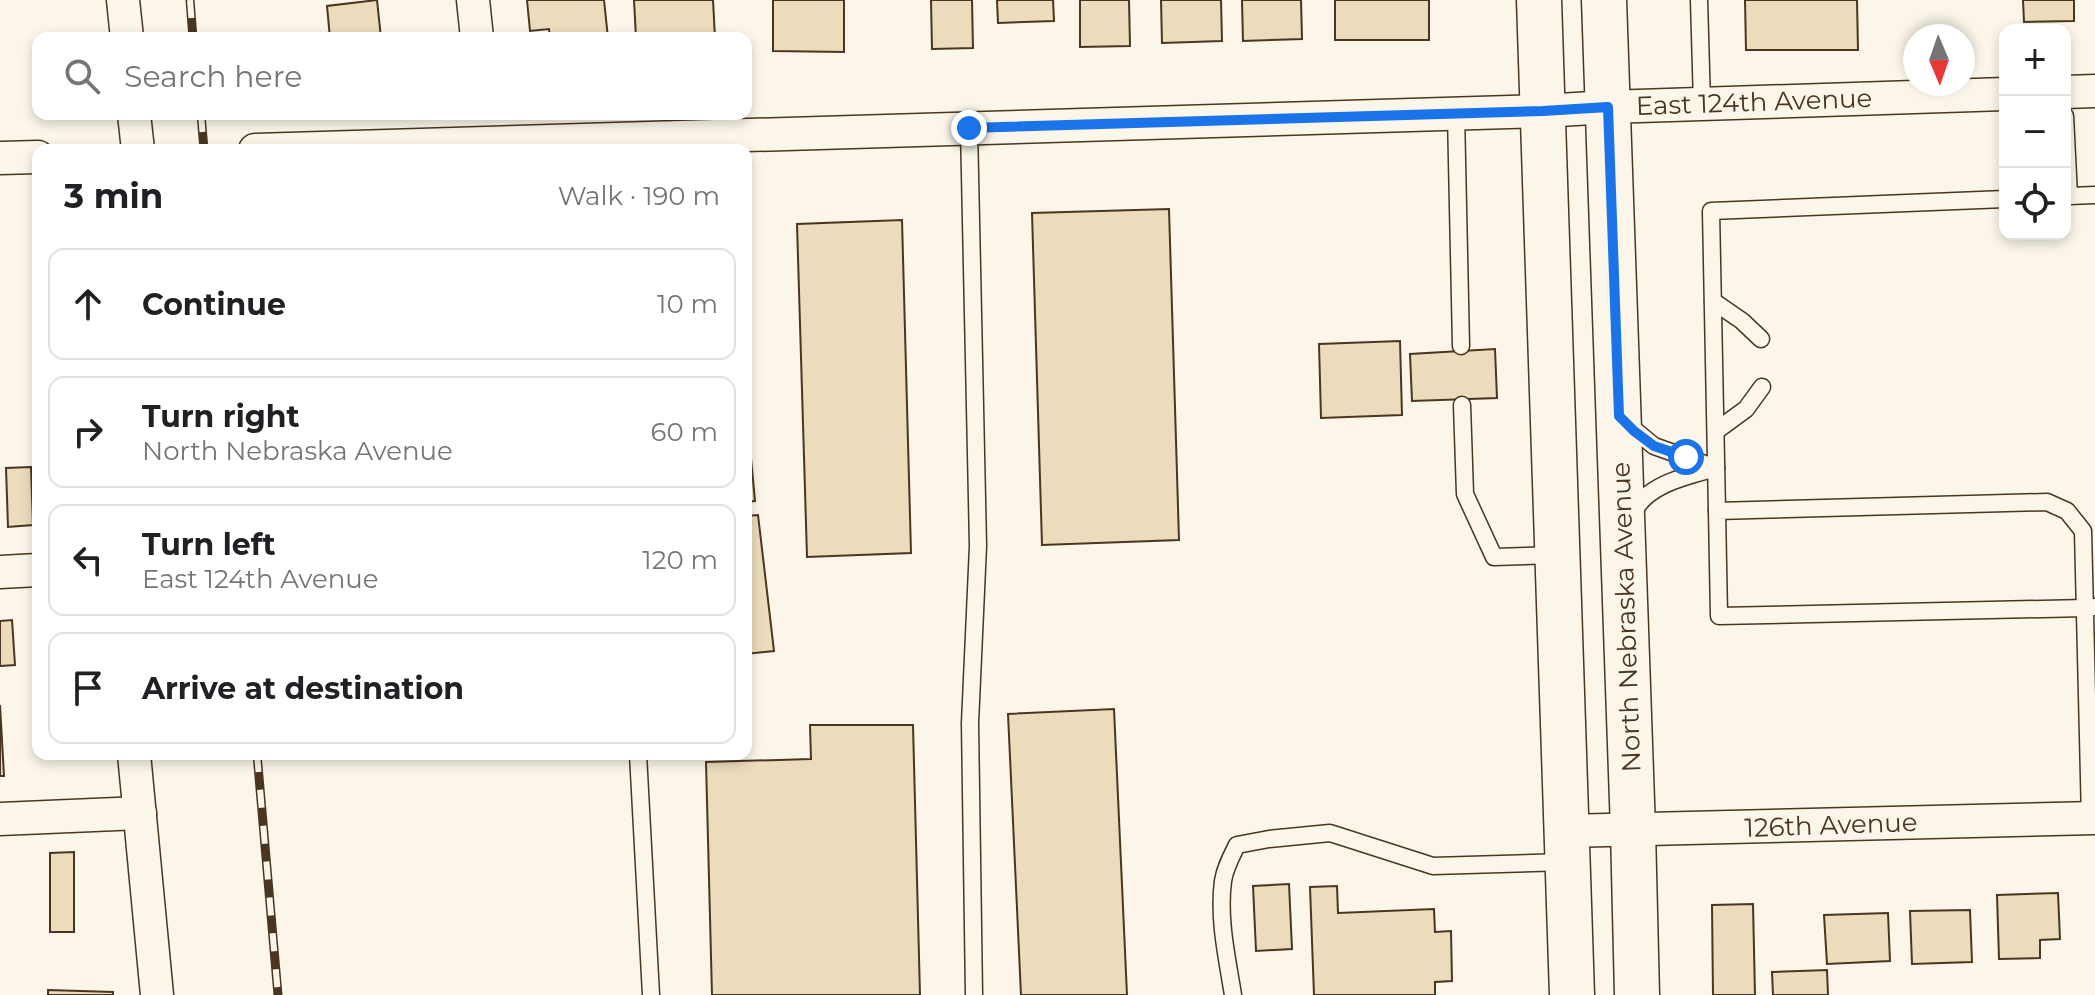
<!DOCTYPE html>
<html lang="en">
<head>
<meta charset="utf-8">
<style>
	:root { --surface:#fff; --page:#f6f6f6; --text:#202124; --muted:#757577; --line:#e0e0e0 }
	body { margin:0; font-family:Montserrat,sans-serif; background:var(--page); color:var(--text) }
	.controls { position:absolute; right:24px; top:24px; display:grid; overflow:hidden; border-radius:16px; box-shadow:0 4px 12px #0003 }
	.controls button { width:72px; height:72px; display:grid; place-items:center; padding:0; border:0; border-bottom:2px solid var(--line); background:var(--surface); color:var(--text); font:40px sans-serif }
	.compass { position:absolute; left:1903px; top:24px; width:72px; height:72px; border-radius:50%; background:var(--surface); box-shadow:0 4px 12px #0003; rotate:178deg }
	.stop { position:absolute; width:24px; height:24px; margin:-18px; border:6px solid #1a73e8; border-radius:50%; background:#fff }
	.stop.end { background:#1a73e8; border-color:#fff; box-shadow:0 2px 8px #0008 }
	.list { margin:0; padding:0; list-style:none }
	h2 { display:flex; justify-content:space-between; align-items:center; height:104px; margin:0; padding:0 32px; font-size:34px }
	h2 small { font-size:26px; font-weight:400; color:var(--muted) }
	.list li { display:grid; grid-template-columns:52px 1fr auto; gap:24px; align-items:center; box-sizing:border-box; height:112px; margin:0 16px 16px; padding:0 16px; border:2px solid var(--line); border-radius:16px }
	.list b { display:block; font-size:30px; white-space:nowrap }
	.list p { margin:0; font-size:26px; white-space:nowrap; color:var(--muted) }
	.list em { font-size:26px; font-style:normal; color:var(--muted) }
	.icon { flex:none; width:44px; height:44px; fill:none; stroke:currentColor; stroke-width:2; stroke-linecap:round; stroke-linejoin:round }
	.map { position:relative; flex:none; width:2095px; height:995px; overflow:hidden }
	.search { position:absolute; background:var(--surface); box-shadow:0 4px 12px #0003; left:32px; top:32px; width:720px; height:88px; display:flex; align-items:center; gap:20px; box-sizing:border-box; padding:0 28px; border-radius:16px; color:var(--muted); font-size:30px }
	.panel { position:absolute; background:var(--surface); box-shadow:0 4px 12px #0003; left:32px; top:144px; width:720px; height:616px; border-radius:16px }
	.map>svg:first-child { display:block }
	.building { fill:#ecdcbc; stroke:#4a3520; stroke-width:2 }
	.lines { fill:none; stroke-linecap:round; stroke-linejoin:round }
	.service-casing { stroke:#4a3520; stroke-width:19 }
	.minor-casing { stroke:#4a3520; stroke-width:35 }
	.primary-casing { stroke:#4a3520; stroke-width:47 }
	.service { stroke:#fbf6e9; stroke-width:16 }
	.minor { stroke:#fbf6e9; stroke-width:32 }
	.primary { stroke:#fbf6e9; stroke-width:44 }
	.rail-casing { stroke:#4a3520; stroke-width:9 }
	.rail { stroke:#fbf6e9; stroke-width:6; stroke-dasharray:18; stroke-linecap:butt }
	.route { stroke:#1a73e8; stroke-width:10 }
	.labels { text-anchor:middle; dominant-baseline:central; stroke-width:6; stroke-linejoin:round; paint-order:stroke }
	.street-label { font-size:26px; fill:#4a3520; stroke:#fbf6e9 }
</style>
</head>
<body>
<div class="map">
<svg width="2095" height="995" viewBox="0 0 2095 995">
	<rect width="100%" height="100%" fill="#fbf6e9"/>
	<g class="building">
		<path d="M377,0L381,38H330L327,6Z"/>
		<path d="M527,0H604L608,38H550L549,29L530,31Z"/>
		<path d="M634,0H713L715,38H636Z"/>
		<path d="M773,0H844V52L773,51Z"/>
		<path d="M931,0H972L973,48L932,49Z"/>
		<path d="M997,0H1053L1054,21L998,23Z"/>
		<path d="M1080,0H1129L1130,46L1080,47Z"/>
		<path d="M1161,0H1221L1222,41L1162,43Z"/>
		<path d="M1242,0H1301L1302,39L1243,41Z"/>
		<rect x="1335" y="0" width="94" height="40"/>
		<path d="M1745,0H1857L1858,50H1746Z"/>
		<path d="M2023,0H2074V21L2024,22Z"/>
		<path d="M1169,209L1179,540L1042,545L1032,213Z"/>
		<path d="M902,220L911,553L807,557L797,224Z"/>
		<path d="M1400,341L1402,415L1321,418L1319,344Z"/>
		<path d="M1495,349L1497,398L1412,401L1410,354Z"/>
		<path d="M746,405L755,501L746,502Z"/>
		<path d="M31,467L33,525L8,527L6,468Z"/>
		<path d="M758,515L774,651L746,654V516Z"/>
		<path d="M12,620L15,665L0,666V621Z"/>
		<path d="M0,705L4,776H0Z"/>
		<path d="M1114,709L1127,995H1021L1008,714Z"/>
		<path d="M810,725H913L920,995H712L706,762L811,759Z"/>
		<path d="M74,852V932H50V853Z"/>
		<path d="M1289,884L1292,949L1256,951L1253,886Z"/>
		<path d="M1337,886L1338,913L1434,909L1435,932L1451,931L1452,981L1435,982V995H1314L1310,887Z"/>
		<path d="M2058,893L2060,939L2040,940V958L1999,959L1997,895Z"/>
		<path d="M1753,904L1755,995H1713L1712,905Z"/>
		<path d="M1970,910L1972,962L1912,964L1910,911Z"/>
		<path d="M1888,913L1890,961L1827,964L1824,915Z"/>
		<path d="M1827,970L1828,995H1773L1772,972Z"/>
		<path d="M48,990L113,992V995H48Z"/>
	</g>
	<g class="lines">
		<defs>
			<g id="service">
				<path d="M1699,0L1702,104"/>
				<path d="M1456,114L1461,346"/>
				<path d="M2065,116L2069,196H2065"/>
				<path d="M969,128L978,546L970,723L974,995"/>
				<path d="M2069,196L2095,195"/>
				<path d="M1713,301L1742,321L1761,339"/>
				<path d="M1462,405L1465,494L1494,557L1557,555"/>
				<path d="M1626,423L1654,446L1716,468"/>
				<path d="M1716,431L1746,409L1762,387"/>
				<path d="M1717,511L1711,211L2005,199"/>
				<path d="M1633,513C1647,484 1687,476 1716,468"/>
				<path d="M638,754L651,995"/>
				<path d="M2090,819L2083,531L2067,511L2047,502L1717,511L1719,616L2085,608L2095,607"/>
				<path d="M1233,995C1227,957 1218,919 1223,881C1225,868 1231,857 1237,845L1269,839L1330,833L1433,866L1566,862"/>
			</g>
			<g id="minor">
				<path d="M123,0L127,38"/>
				<path d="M473,0L477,38"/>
				<path d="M2065,92L2095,91"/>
				<path d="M134,114L138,150"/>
				<path d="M255,150L1543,111L1608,107L2005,94"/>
				<path d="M0,158L38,157"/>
				<path d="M0,572L38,570"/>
				<path d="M134,754L157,995"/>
				<path d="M0,819L140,813"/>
				<path d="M1566,831L2095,818"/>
			</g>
			<g id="primary">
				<path d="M1539,0L1572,995"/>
				<path d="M1604,0L1633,830L1637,995"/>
			</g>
		</defs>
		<use href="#service" class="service-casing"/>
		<use href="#minor" class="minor-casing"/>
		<use href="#primary" class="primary-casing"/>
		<use href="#service" class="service"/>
		<use href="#minor" class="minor"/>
		<use href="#primary" class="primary"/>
		<defs>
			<g id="rail">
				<path d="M190,0L193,38"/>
				<path d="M201,114L204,150"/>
				<path d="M257,754L278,995"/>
			</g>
		</defs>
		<use href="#rail" class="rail-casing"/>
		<use href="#rail" class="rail"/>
	</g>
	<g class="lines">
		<path class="route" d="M969,128L1543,111L1608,107L1619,416L1634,431L1654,446L1686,457"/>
	</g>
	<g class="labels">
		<g class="street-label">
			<text transform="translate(1754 102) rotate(-2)">East 124th Avenue</text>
			<text transform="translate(1626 617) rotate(-92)">North Nebraska Avenue</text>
			<text transform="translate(1831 825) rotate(-2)">126th Avenue</text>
		</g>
	</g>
</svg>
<div class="controls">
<button>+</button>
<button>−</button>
<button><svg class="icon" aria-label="locate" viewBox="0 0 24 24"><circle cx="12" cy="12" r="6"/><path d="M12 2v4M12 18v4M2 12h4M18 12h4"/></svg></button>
</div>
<svg class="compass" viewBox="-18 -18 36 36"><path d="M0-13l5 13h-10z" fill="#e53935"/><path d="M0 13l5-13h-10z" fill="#757577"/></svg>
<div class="stop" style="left:1686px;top:457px"></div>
<div class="stop end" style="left:969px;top:128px"></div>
<div class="search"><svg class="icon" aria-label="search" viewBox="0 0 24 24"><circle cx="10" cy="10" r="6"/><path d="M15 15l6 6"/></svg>Search here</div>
<section class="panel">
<h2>3 min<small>Walk · 190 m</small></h2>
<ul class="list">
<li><svg class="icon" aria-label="ahead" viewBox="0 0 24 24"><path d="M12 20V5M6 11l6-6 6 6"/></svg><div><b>Continue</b></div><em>10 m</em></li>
<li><svg class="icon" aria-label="right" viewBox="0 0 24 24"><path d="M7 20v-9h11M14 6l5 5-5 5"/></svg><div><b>Turn right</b><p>North Nebraska Avenue</p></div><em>60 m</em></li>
<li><svg class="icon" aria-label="left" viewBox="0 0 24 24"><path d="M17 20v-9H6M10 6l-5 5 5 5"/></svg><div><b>Turn left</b><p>East 124th Avenue</p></div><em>120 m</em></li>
<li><svg class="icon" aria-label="arrive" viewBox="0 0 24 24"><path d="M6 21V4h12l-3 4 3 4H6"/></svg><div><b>Arrive at destination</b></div></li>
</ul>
</section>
</div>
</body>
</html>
